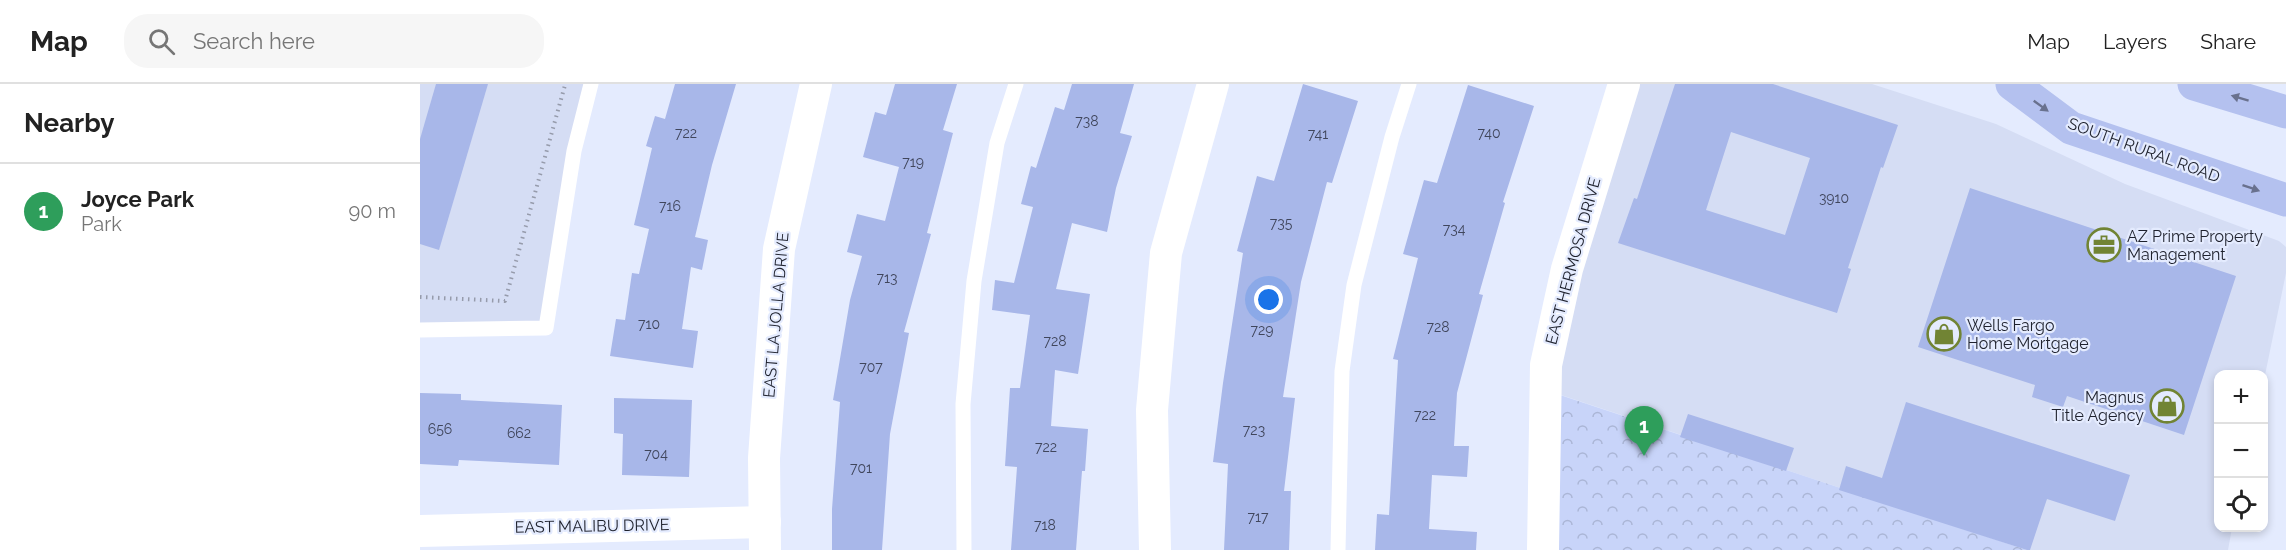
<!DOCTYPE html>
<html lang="en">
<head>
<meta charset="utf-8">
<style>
	:root { --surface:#fff; --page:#f6f6f6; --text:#222; --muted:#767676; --line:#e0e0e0; --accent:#718434 }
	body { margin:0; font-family:Raleway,sans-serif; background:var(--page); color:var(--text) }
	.controls { position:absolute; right:18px; bottom:18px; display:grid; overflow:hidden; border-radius:12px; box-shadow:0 3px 9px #0003 }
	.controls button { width:54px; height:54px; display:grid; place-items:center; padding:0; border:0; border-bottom:2px solid var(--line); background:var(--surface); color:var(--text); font:30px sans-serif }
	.you { position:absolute; left:849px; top:216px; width:21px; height:21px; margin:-15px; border:4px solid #fff; border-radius:50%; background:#1a73e8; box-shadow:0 0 0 9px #1a73e833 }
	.badge { display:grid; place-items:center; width:39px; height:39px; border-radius:50%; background:var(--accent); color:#fff; font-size:20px; font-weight:700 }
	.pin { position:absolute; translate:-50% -50px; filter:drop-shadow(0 2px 3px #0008) }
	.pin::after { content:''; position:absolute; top:32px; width:21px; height:18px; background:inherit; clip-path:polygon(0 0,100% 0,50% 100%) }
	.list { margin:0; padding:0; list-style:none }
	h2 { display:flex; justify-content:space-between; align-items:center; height:78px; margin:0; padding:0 24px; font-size:26px }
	h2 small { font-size:20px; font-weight:400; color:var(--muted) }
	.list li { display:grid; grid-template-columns:39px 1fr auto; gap:18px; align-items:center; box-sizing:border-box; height:96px; padding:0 24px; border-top:2px solid var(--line) }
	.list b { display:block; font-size:22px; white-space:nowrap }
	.list p { margin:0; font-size:20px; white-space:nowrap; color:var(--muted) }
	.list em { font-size:20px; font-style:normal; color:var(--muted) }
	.icon { flex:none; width:33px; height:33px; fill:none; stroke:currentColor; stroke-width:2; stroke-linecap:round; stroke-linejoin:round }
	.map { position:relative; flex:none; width:1866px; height:466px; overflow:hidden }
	header { display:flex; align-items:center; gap:36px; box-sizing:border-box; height:84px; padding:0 30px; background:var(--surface); border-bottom:2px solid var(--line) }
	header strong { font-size:28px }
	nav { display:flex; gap:33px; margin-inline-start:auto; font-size:21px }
	.search { width:420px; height:54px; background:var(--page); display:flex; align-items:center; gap:15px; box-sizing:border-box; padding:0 21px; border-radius:24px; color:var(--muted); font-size:22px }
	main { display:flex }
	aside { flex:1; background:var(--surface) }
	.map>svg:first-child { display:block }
	.built { fill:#d5ddf4 }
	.forest { fill:url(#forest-crowns) }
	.building { fill:#a8b7e9; fill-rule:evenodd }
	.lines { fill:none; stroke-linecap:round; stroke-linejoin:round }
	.path { stroke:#969bab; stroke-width:4; stroke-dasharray:1.5 4.5; stroke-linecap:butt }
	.service { stroke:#fff; stroke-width:15 }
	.minor { stroke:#fff; stroke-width:32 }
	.primary { stroke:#b4c1ef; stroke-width:33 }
	.oneway { fill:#69718e }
	.labels { text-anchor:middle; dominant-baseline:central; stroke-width:4.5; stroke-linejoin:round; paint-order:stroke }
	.number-label { font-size:14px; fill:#40465c }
	.street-label { font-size:16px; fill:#1e212d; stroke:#e4ebfe }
	.poi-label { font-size:16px; fill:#1e212d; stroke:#e4ebfe; text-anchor:start }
</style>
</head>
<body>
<header>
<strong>Map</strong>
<div class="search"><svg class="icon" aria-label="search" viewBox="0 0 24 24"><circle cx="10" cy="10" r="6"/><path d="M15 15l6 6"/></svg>Search here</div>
<nav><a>Map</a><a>Layers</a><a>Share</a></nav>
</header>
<main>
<aside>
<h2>Nearby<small></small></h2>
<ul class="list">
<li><span class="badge" style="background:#2e9e5b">1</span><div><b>Joyce Park</b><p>Park</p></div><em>90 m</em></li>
</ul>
</aside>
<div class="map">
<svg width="1866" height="466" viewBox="0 0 1866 466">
	<defs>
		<pattern id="forest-crowns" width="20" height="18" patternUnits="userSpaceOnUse" patternTransform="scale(1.5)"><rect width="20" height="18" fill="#c8d4f9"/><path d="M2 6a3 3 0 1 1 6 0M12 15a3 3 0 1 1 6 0" fill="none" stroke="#abb6d6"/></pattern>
	</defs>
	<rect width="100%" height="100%" fill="#e4ebfe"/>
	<g class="built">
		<path d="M0,0H171L126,244L0,246Z"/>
		<path d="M1217,0H1452L1576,40L1705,100L1859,157L1866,163V189L1844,296V290H1798V444H1812L1808,466H1607L1132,308L1135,270Z"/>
	</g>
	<path class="forest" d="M1125,306L1607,466H1123Z"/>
	<g class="building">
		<path d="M16,0H68L19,166L0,160V55Z"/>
		<path d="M255,0H316L292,81L275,153L288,156L282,186L271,183L262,245L278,247L273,284L190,272L196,235L205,236L212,189L219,190L229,145L214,141L232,64L226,62L235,32L245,35Z"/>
		<path d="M475,0H537L523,46L533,49L507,149L511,150L484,248L489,249L470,350L462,466H412V425L420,318L413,316L430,216L442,172L427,168L437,130L465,137L479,83L443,73L455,28L466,31Z"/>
		<path d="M652,0H714L700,49L712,52L696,104L687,148L652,139L636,205L670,210L658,290L635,286L631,342L668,345L665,387H662L656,466H591L597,383L585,382L590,304H600L610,231L572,226L575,196L594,199L613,123L601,120L611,82L616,84L635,23L644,26Z"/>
		<path d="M883,0L938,17L912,99L907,98L881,198L863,313L875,314L864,407H871L869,466H804L808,380L793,378L803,299L823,169L817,167L837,92L854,97Z"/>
		<path d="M1255,0H1353L1478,41L1463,84L1461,83L1428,184L1431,185L1417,229L1198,159L1214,114L1217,115ZM1311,48L1390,74L1365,151L1286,126Z"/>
		<path d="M1048,1L1114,22L1083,118L1085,119L1059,210L1063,211L1037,309L1034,362H1049L1047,393L1012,391L1009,445L1057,448L1056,466H955L957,430L969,431L978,276L973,275L998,174L983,170L1004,96L1017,99Z"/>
		<path d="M1550,104L1816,192L1764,351L1647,312L1643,323L1612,313L1615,301L1498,263Z"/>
		<path d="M0,309L41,310V316L142,321L139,381L39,376L38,382L0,380Z"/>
		<path d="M194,314L272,316L269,393L202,391L203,350L194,349Z"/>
		<path d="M1486,318L1710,391L1695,437L1627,415L1610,466H1607L1419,406L1426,382L1462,394Z"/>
		<path d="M1268,330L1374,364L1366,387L1260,353Z"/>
	</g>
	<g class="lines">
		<path class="path" d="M0,213L85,217L145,1"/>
		<g class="service">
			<path d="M0,246L126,244L154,67L171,0"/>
			<path d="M544,466L543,320L554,197L577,59L596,0"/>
			<path d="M918,466L922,287L934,201L972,53L989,0"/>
		</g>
		<g class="minor">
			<path d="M0,447L345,438"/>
			<path d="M345,466L344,374L359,165L396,0"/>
			<path d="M735,466L732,326L746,169L793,0"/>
			<path d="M1123,466L1126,281L1147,185L1204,0"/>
		</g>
		<g class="primary">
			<path d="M1592,0L1651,44L1866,116"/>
			<path d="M1774,0L1866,28"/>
		</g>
	</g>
	<defs><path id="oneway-solid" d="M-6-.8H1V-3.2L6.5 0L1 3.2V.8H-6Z" transform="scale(1.5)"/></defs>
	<g class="oneway">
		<use href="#oneway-solid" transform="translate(1820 14) rotate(-163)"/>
		<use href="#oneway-solid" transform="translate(1621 22) rotate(36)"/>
		<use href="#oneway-solid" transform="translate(1831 104) rotate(19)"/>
	</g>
	<defs>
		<symbol id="office-ring" viewBox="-11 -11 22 22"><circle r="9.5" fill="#e4ebfe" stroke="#718434" stroke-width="1.5"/><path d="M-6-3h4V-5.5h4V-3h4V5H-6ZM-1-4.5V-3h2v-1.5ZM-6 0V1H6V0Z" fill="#718434"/></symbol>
		<symbol id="shop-ring" viewBox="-11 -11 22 22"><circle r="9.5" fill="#e4ebfe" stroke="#718434" stroke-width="1.5"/><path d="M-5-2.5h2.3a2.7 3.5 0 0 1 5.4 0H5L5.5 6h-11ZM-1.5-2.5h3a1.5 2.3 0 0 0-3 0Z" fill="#718434"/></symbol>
	</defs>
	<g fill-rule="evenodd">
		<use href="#office-ring" x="1665" y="142" width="38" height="38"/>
		<use href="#shop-ring" x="1505" y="231" width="38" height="38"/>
		<use href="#shop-ring" x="1728" y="303" width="38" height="38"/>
	</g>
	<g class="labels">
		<g class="number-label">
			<text x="667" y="37">738</text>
			<text x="266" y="49">722</text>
			<text x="1069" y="49">740</text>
			<text x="898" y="50">741</text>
			<text x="493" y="78">719</text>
			<text x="1414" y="114">3910</text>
			<text x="250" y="122">716</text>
			<text x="861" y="139">735</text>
			<text x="1034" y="145">734</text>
			<text x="467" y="194">713</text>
			<text x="229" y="240">710</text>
			<text x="1018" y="243">728</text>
			<text x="842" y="246">729</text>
			<text x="635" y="257">728</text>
			<text x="451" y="283">707</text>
			<text x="1005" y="331">722</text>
			<text x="20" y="345">656</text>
			<text x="834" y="346">723</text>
			<text x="99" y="349">662</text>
			<text x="626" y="363">722</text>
			<text x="236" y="370">704</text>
			<text x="441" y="384">701</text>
			<text x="838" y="433">717</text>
			<text x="625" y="441">718</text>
		</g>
		<g class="street-label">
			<text transform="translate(1724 66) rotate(20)">SOUTH RURAL ROAD</text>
			<text transform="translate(1153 177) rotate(-75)">EAST HERMOSA DRIVE</text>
			<text transform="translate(356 231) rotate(-85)">EAST LA JOLLA DRIVE</text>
			<text transform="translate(172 442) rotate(-1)">EAST MALIBU DRIVE</text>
		</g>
		<g class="poi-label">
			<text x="1707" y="152">AZ Prime Property<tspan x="1707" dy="18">Management</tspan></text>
			<text x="1547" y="241">Wells Fargo<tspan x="1547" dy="18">Home Mortgage</tspan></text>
			<text x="1724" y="313" text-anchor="end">Magnus<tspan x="1724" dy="18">Title Agency</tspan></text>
		</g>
	</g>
</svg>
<div class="controls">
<button>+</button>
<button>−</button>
<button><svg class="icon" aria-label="locate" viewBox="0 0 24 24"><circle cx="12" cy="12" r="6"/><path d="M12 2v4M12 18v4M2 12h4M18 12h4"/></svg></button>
</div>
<div class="you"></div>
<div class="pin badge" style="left:1224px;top:372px;background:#2e9e5b">1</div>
</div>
</main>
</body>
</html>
